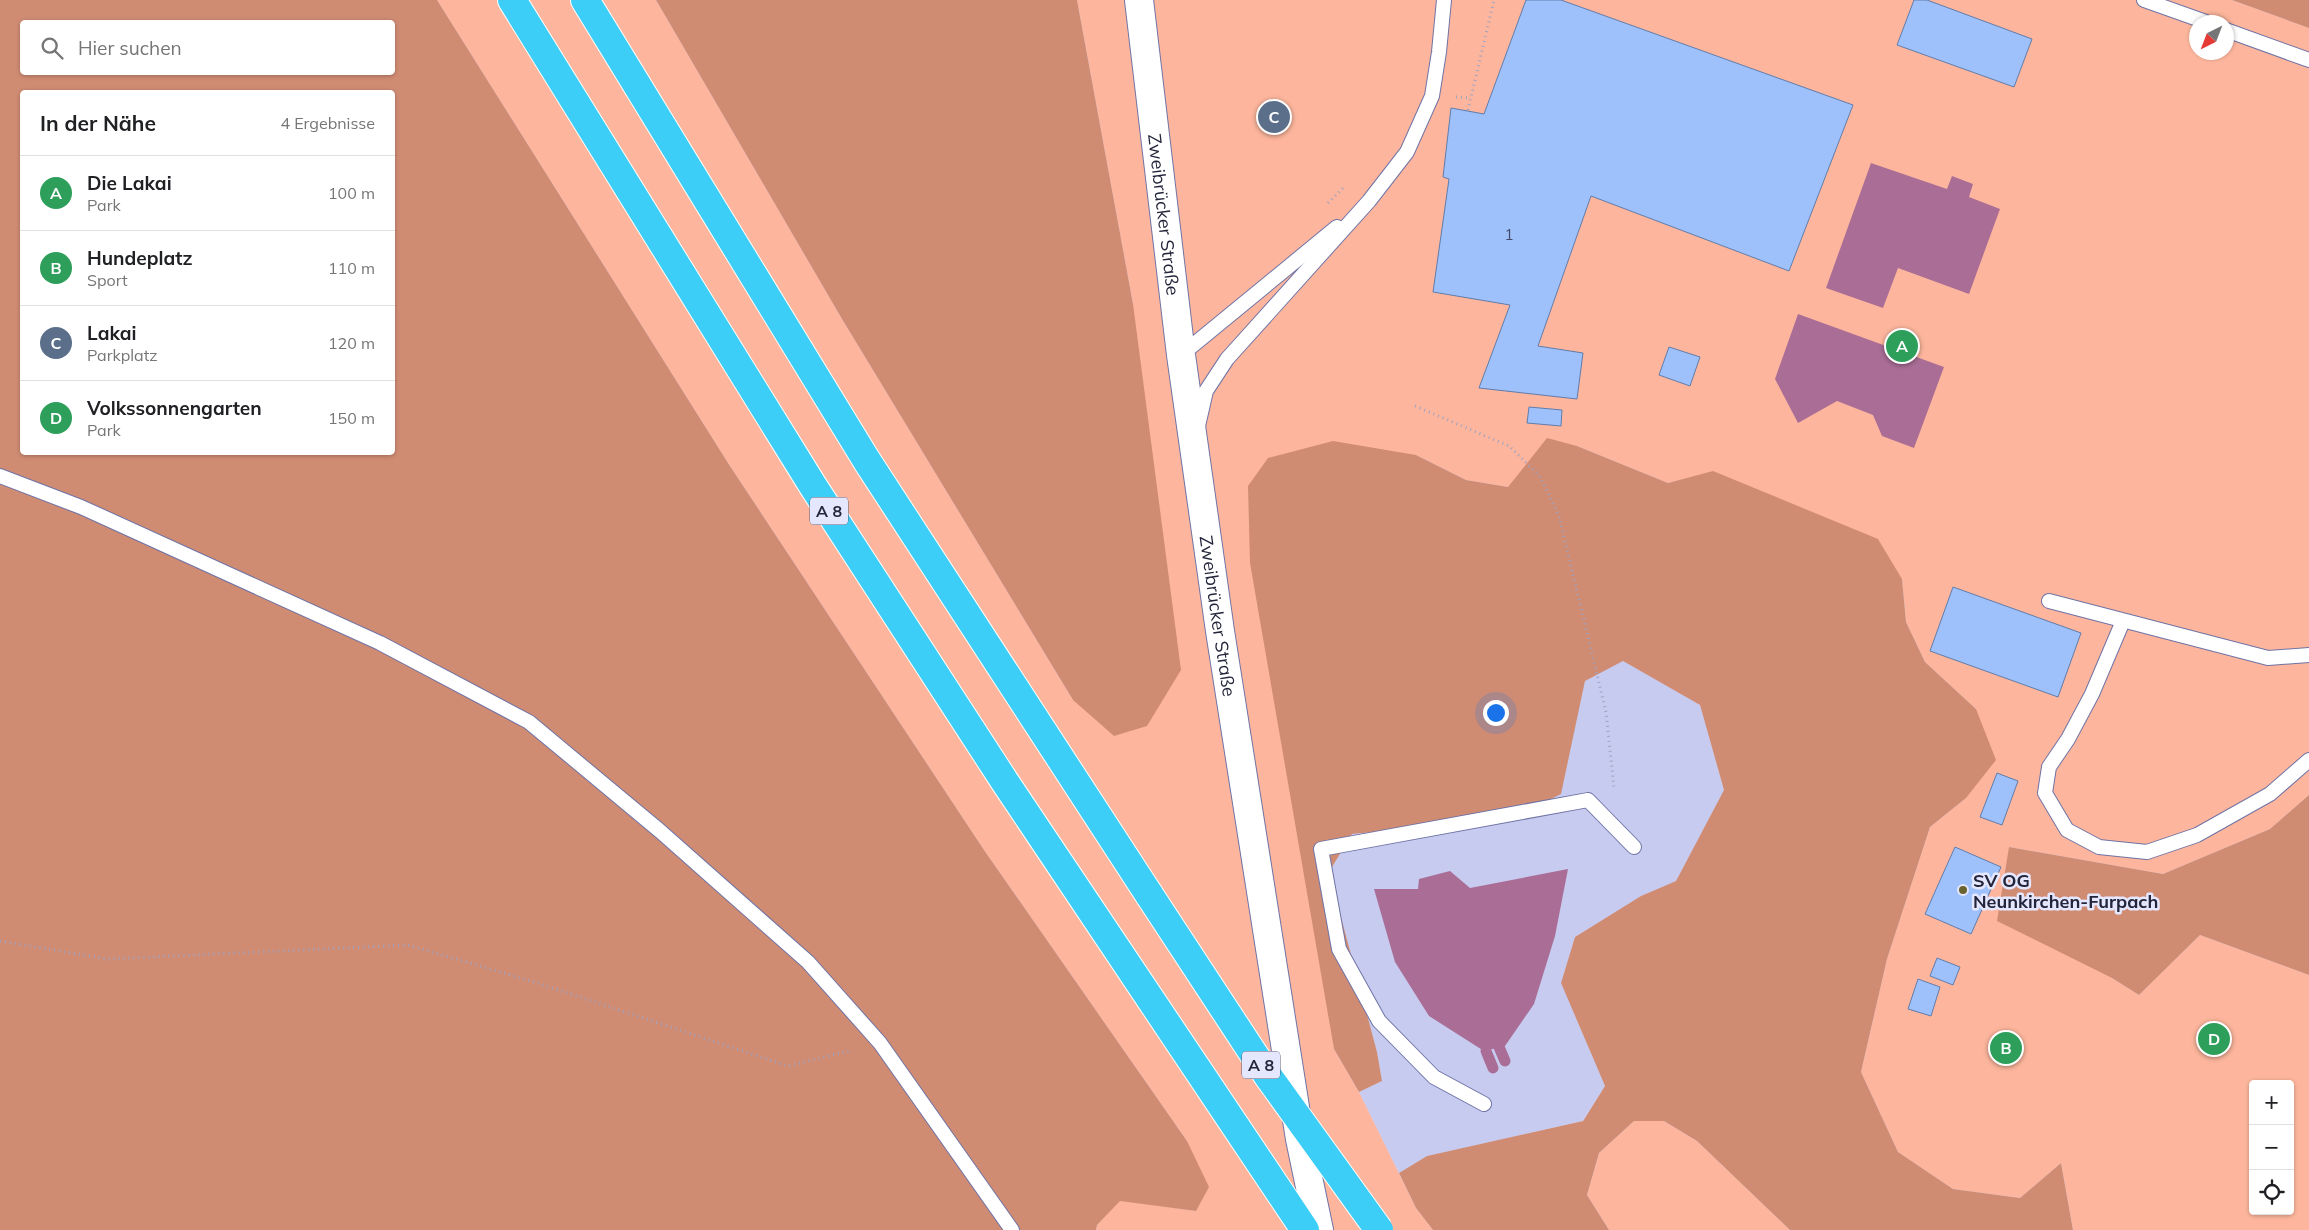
<!DOCTYPE html>
<html lang="de">
<head>
<meta charset="utf-8">
<style>
	:root { --surface:#fff; --page:#f6f6f6; --text:#202124; --muted:#757577; --line:#e0e0e0; --accent:#111827 }
	body { margin:0; font-family:Mulish,sans-serif; background:var(--page); color:var(--text) }
	.controls { position:absolute; right:15px; bottom:15px; display:grid; overflow:hidden; border-radius:5px; box-shadow:0 1px 4px #0004 }
	.controls button { width:45px; height:45px; display:grid; place-items:center; padding:0; border:0; border-bottom:1px solid var(--line); background:var(--surface); color:var(--text); font:25px sans-serif }
	.compass { position:absolute; left:2189px; top:15px; width:45px; height:45px; border-radius:50%; background:var(--surface); box-shadow:0 1px 4px #0004; rotate:222deg }
	.you { position:absolute; left:1495px; top:712px; width:18px; height:18px; margin:-12px; border:4px solid #fff; border-radius:50%; background:#1a73e8; box-shadow:0 0 0 8px #1a73e833 }
	.badge { display:grid; place-items:center; width:32px; height:32px; border-radius:50%; background:var(--accent); color:#fff; font-size:16px; font-weight:700 }
	.pin { position:absolute; translate:-50% -50%; border:2px solid #fff; box-shadow:0 1px 5px #0006 }
	.list { margin:0; padding:0; list-style:none }
	h2 { display:flex; justify-content:space-between; align-items:center; height:65px; margin:0; padding:0 20px; font-size:21px }
	h2 small { font-size:16px; font-weight:400; color:var(--muted) }
	.list li { display:grid; grid-template-columns:32px 1fr auto; gap:15px; align-items:center; box-sizing:border-box; height:75px; padding:0 20px; border-top:1px solid var(--line) }
	.list b { display:block; font-size:19px; white-space:nowrap }
	.list p { margin:0; font-size:16px; white-space:nowrap; color:var(--muted) }
	.list em { font-size:16px; font-style:normal; color:var(--muted) }
	.icon { flex:none; width:28px; height:28px; fill:none; stroke:currentColor; stroke-width:2; stroke-linecap:round; stroke-linejoin:round }
	.map { position:relative; flex:none; width:2309px; height:1230px; overflow:hidden }
	.search { position:absolute; background:var(--surface); box-shadow:0 1px 4px #0004; left:20px; top:20px; width:375px; height:55px; display:flex; align-items:center; gap:12px; box-sizing:border-box; padding:0 18px; border-radius:5px; color:var(--muted); font-size:19px }
	.panel { position:absolute; background:var(--surface); box-shadow:0 1px 4px #0004; left:20px; top:90px; width:375px; height:365px; border-radius:5px }
	.map>svg:first-child { display:block }
	.built { fill:#c7cbf0 }
	.green { fill:#fdb69d; fill-rule:evenodd }
	.forest { fill:#d08c73; fill-rule:evenodd }
	.water { fill:#aa6e96 }
	.lines { fill:none; stroke-linecap:round; stroke-linejoin:round }
	.stream { stroke:#aa6e96; stroke-width:11 }
	.building { fill:#9ec1fc; stroke:#617caa }
	.lane-casing { stroke:#6f73a5; stroke-width:16 }
	.secondary-casing { stroke:#6f73a5; stroke-width:30 }
	.highway-casing { stroke:#fff; stroke-width:30 }
	.path { stroke:#9fa2c0; stroke-width:3; stroke-dasharray:1 4; stroke-linecap:butt }
	.lane { stroke:#fff; stroke-width:14 }
	.secondary { stroke:#fff; stroke-width:28 }
	.highway { stroke:#3ccef6; stroke-width:28 }
	.highway-bridge-casing { stroke:#fff; stroke-width:30; stroke-linecap:butt }
	.highway-bridge { stroke:#3ccef6; stroke-width:28 }
	.poi-dot { fill:#6b632f; stroke:#e5e7fe; stroke-width:2 }
	.labels { text-anchor:middle; dominant-baseline:central; stroke-width:5; stroke-linejoin:round; paint-order:stroke }
	.number-label { font-size:15px; fill:#424c6a }
	.shield { fill:#e5e7fe; stroke:#5d5f75; stroke-width:1 }
	.shield-label { font-size:16px; font-weight:bold; fill:#23253a }
	.street-label { font-size:18px; fill:#23253a; stroke:#e5e7fe }
	.poi-label { font-size:18px; font-weight:bold; fill:#23253a; stroke:#e5e7fe; text-anchor:start }
</style>
</head>
<body>
<div class="map">
<svg width="2309" height="1230" viewBox="0 0 2309 1230">
	<rect width="100%" height="100%" fill="#d5d9fb"/>
	<path class="built" d="M1623,661L1700,705L1724,790L1676,881L1641,896L1575,937L1561,983L1605,1086L1582,1121L1427,1156L1399,1173L1359,1092L1382,1081L1377,1052L1329,872L1352,834L1508,820L1560,794L1585,680Z"/>
	<g class="green">
		<path d="M437,0H656L842,319L1073,700L1133,304L1077,0H2232L2309,28V795L2270,829L2163,874L2009,847L2112,978L2139,995L2200,935L2309,975V1230H2073L2061,1163L2020,1198L1953,1189L1898,1152L1861,1072L1887,959L1930,827L1966,798L1976,709L1925,662L1906,622L1902,579L1713,472L1668,483L1577,446L1508,487L1466,480L1416,455L1268,458L1334,1049L1359,1092L1416,1208L1433,1230H1096L1097,1225L1120,1200L1196,1211L1187,1141L984,850L728,463ZM2196,22H2226V52H2196ZM2253,1084H2290V1211H2253Z"/>
		<path d="M1634,1121H1664L1697,1141L1790,1230H1609L1587,1195L1599,1153Z"/>
	</g>
	<g class="forest">
		<path d="M0,0H437L728,463L984,850L1187,1141L1209,1187L1196,1211L1120,1201L1097,1225L1096,1230H0ZM22,22H392V72H22ZM22,92H392V452H22Z"/>
		<path d="M656,0H1077L1133,304L1181,670L1147,726L1114,736L1073,700L842,319Z"/>
		<path d="M2232,0H2309V28Z"/>
		<path d="M1547,438L1577,446L1668,483L1713,471L1878,539L1902,579L1906,622L1925,662L1976,709L1996,760L1966,798L1930,827L1887,959L1861,1072L1898,1152L1953,1189L2020,1198L2061,1163L2073,1230H1790L1697,1141L1664,1121H1634L1599,1153L1587,1195L1609,1230H1433L1416,1208L1399,1173L1427,1156L1583,1121L1605,1086L1561,983L1575,937L1641,896L1676,881L1724,790L1700,705L1623,661L1585,681L1561,794L1508,820L1352,834L1329,872L1377,1052L1382,1081L1359,1092L1334,1049L1250,563L1248,486L1268,458L1333,441L1416,455L1466,480L1508,487Z"/>
		<path d="M2309,795V975L2200,935L2139,995L2112,978L1997,921L2009,847L2163,874L2270,829Z"/>
	</g>
	<g class="water">
		<path d="M1871,163L1947,189L1952,176L1973,184L1969,197L2000,209L1969,294L1898,268L1883,308L1826,288Z"/>
		<path d="M1798,314L1944,367L1914,448L1882,436L1873,415L1837,401L1798,423L1775,379Z"/>
		<path d="M1568,869L1555,936L1534,1004L1505,1046L1484,1051L1429,1016L1395,962L1374,889H1418L1419,879L1450,871L1470,888Z"/>
	</g>
	<g class="lines">
		<g class="stream">
			<path d="M1499,1047L1505,1061"/>
			<path d="M1486,1051L1493,1068"/>
		</g>
	</g>
	<g class="building">
		<path d="M1526,0H1561L1853,105L1789,271L1591,196L1538,346L1583,353L1577,399L1479,388L1510,305L1433,292L1449,179L1443,177L1451,108L1484,114Z"/>
		<path d="M1914,0H1927L2032,39L2014,87L1897,45Z"/>
		<path d="M1669,347L1700,357L1690,386L1659,375Z"/>
		<path d="M1529,407L1562,410L1561,426L1527,423Z"/>
		<path d="M1953,587L2081,633L2058,697L1930,651Z"/>
		<path d="M1997,773L2018,781L2002,825L1980,817Z"/>
		<path d="M1955,847L2001,867L1971,934L1925,914Z"/>
		<path d="M1937,958L1960,967L1953,985L1930,976Z"/>
		<path d="M1918,979L1940,987L1931,1016L1908,1009Z"/>
	</g>
	<g class="lines">
		<defs>
			<g id="lane">
				<path d="M2144,0L2206,22"/>
				<path d="M2226,30L2309,60"/>
				<path d="M1181,355L1337,227"/>
				<path d="M1198,426L1206,391L1227,359L1369,201L1407,152L1432,96L1439,52L1444,0"/>
				<path d="M0,476L81,507L380,643L529,722L660,831L808,962L880,1043L1012,1230"/>
				<path d="M2049,601L2268,658L2309,655"/>
				<path d="M2123,621L2092,694L2068,739L2049,767L2045,793L2067,830L2099,847L2147,852L2197,835L2270,794L2309,760"/>
				<path d="M1484,1104L1434,1077L1379,1021L1339,949L1321,849L1588,800L1634,847"/>
			</g>
			<g id="secondary">
				<path id="s1" d="M1139,0L1181,355L1220,631L1300,1139L1319,1230"/>
			</g>
			<g id="highway">
				<path d="M512,0L813,486L1005,782L1305,1230"/>
				<path d="M585,0L867,461L1150,896"/>
			</g>
		</defs>
		<use href="#lane" class="lane-casing"/>
		<use href="#secondary" class="secondary-casing"/>
		<use href="#highway" class="highway-casing"/>
		<g class="path">
			<path d="M1456,97L1471,98"/>
			<path d="M1468,110L1494,0"/>
			<path d="M1328,203L1345,186"/>
			<path d="M1415,406L1509,446L1539,475L1559,516L1606,712L1614,788"/>
			<path d="M0,941L108,959L408,945L531,981L788,1066L852,1050"/>
		</g>
		<use href="#lane" class="lane"/>
		<use href="#secondary" class="secondary"/>
		<use href="#highway" class="highway"/>
		<defs>
			<path id="highway-bridge" d="M1150,896L1268,1076L1379,1230"/>
		</defs>
		<use href="#highway-bridge" class="highway-bridge-casing"/>
		<use href="#highway-bridge" class="highway-bridge"/>
	</g>
	<circle class="poi-dot" cx="1963" cy="890" r="5"/>
	<g class="labels">
		<g class="number-label">
			<text x="1509" y="234">1</text>
		</g>
		<g class="shield">
			<rect x="810" y="497.5" width="38" height="27" rx="4"/>
			<rect x="1242" y="1051.5" width="38" height="27" rx="4"/>
		</g>
		<g class="shield-label">
			<text x="829" y="511">A 8</text>
			<text x="1261" y="1065">A 8</text>
		</g>
		<g class="street-label">
			<text stroke="none"><textPath href="#s1" startOffset="216">Zweibrücker Straße</textPath></text>
			<text stroke="none"><textPath href="#s1" startOffset="621">Zweibrücker Straße</textPath></text>
		</g>
		<g class="poi-label">
			<text x="1973" y="880">SV OG<tspan x="1973" dy="21">Neunkirchen-Furpach</tspan></text>
		</g>
	</g>
</svg>
<div class="controls">
<button>+</button>
<button>−</button>
<button><svg class="icon" aria-label="locate" viewBox="0 0 24 24"><circle cx="12" cy="12" r="6"/><path d="M12 2v4M12 18v4M2 12h4M18 12h4"/></svg></button>
</div>
<svg class="compass" viewBox="-18 -18 36 36"><path d="M0-13l5 13h-10z" fill="#e53935"/><path d="M0 13l5-13h-10z" fill="#757577"/></svg>
<div class="you"></div>
<div class="pin badge" style="left:1902px;top:346px;background:#2e9e5b">A</div>
<div class="pin badge" style="left:2006px;top:1048px;background:#2e9e5b">B</div>
<div class="pin badge" style="left:1274px;top:117px;background:#5c6f8a">C</div>
<div class="pin badge" style="left:2214px;top:1039px;background:#2e9e5b">D</div>
<div class="search"><svg class="icon" aria-label="search" viewBox="0 0 24 24"><circle cx="10" cy="10" r="6"/><path d="M15 15l6 6"/></svg>Hier suchen</div>
<section class="panel">
<h2>In der Nähe<small>4 Ergebnisse</small></h2>
<ul class="list">
<li><span class="badge" style="background:#2e9e5b">A</span><div><b>Die Lakai</b><p>Park</p></div><em>100 m</em></li>
<li><span class="badge" style="background:#2e9e5b">B</span><div><b>Hundeplatz</b><p>Sport</p></div><em>110 m</em></li>
<li><span class="badge" style="background:#5c6f8a">C</span><div><b>Lakai</b><p>Parkplatz</p></div><em>120 m</em></li>
<li><span class="badge" style="background:#2e9e5b">D</span><div><b>Volkssonnengarten</b><p>Park</p></div><em>150 m</em></li>
</ul>
</section>
</div>
</body>
</html>
